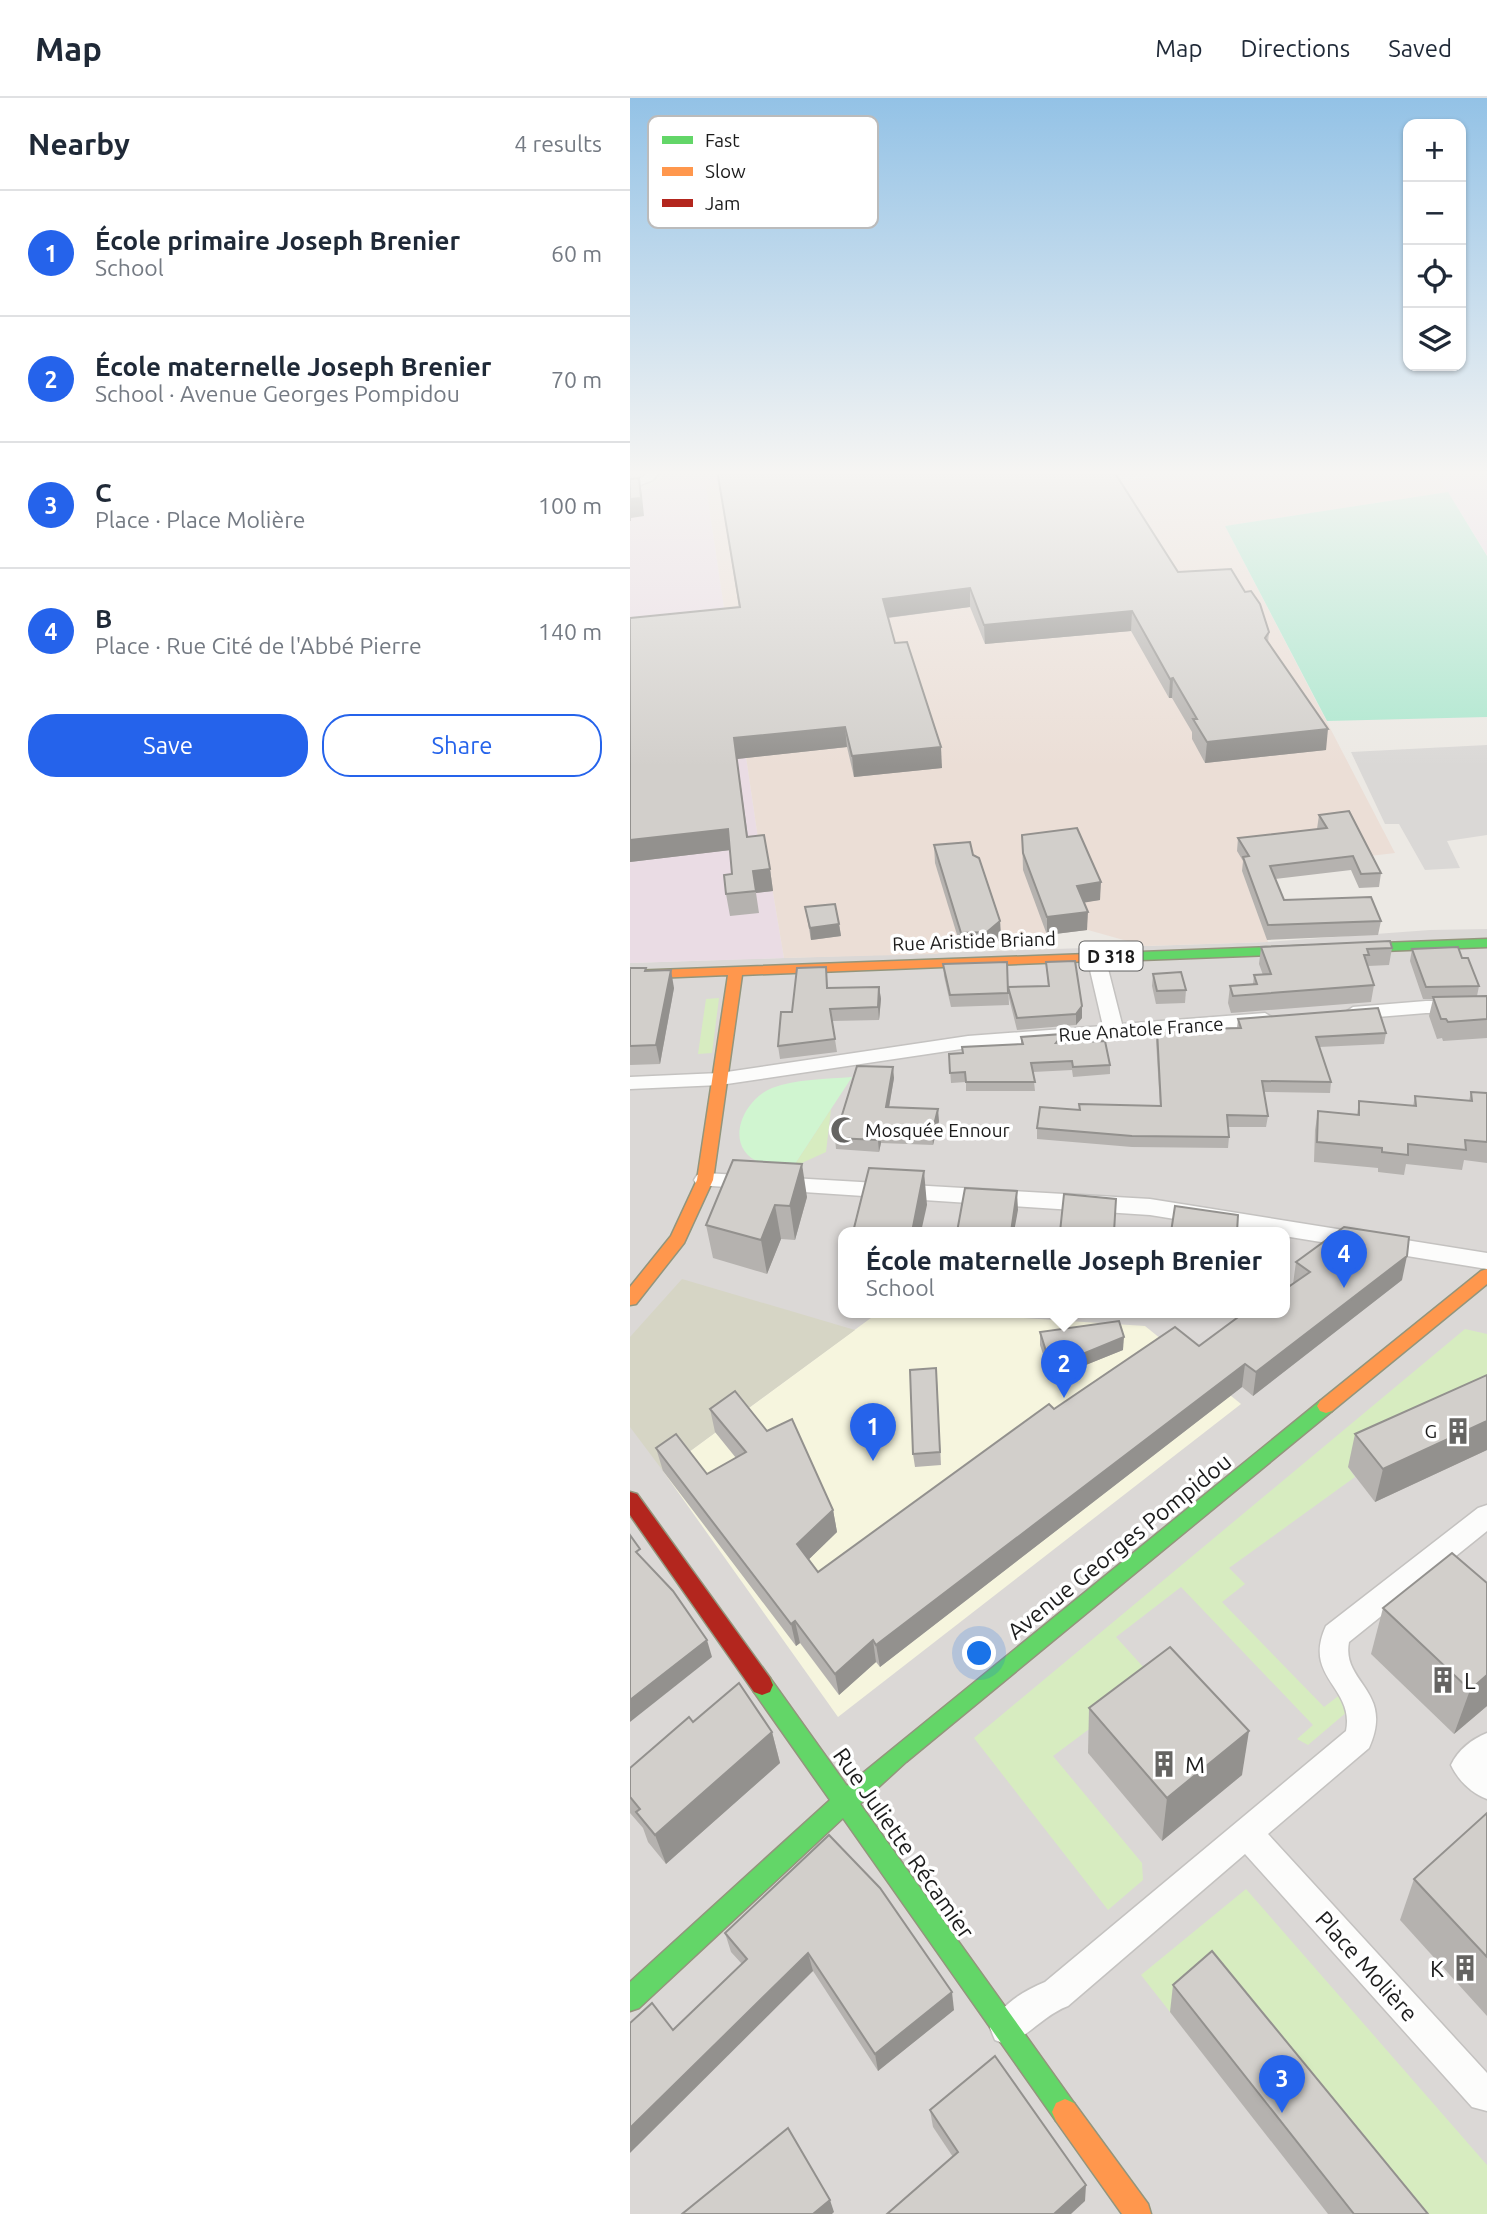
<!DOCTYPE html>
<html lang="en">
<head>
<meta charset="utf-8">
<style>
	:root { --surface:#fff; --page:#f2f2f3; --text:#1f2937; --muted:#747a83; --line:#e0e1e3; --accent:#2563eb }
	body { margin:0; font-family:Ubuntu,sans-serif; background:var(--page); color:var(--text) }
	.controls { position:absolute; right:21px; top:21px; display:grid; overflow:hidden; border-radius:14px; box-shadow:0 2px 5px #0004 }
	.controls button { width:63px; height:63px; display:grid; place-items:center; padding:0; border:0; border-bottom:2px solid var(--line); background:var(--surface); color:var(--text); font:35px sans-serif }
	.you { position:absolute; left:350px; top:1556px; width:24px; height:24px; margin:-18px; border:5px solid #fff; border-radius:50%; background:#1a73e8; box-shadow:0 0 0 10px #1a73e833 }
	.badge { display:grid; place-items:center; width:46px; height:46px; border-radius:50%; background:var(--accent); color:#fff; font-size:23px; font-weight:700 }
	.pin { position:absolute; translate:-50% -58px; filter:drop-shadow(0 2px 4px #0008) }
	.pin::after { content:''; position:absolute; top:37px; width:24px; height:21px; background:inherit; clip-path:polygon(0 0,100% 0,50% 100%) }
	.popup { position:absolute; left:208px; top:1129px; width:452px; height:91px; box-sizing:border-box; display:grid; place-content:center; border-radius:14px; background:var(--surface); filter:drop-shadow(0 2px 5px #0005); font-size:23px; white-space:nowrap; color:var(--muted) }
	.popup b { font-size:26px; color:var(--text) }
	.popup::after { content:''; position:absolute; left:50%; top:100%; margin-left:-14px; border:14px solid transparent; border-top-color:var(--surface) }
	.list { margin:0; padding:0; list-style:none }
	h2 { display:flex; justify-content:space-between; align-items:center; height:91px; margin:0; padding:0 28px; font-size:30px }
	h2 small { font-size:23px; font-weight:400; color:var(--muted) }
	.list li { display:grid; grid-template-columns:46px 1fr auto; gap:21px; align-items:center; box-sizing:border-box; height:126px; padding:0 28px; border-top:2px solid var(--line) }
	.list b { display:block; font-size:26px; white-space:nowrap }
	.list p { margin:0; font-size:23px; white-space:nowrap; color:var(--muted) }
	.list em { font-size:23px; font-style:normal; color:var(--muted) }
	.actions { display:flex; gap:14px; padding:21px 28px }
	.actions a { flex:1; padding:16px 0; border:2px solid var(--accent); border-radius:28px; text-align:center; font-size:24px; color:var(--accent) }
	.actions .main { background:var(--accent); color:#fff }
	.icon { flex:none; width:38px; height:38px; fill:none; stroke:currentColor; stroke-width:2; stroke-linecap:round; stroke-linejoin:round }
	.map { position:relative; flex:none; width:857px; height:2116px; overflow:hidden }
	header { display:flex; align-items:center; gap:42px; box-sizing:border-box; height:98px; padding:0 35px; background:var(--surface); border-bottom:2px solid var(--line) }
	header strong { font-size:33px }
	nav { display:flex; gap:38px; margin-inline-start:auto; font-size:24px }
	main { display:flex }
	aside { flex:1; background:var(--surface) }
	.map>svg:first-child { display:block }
	.residential { fill:#dbd8d6; fill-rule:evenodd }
	.industrial { fill:#eadce4 }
	.education { fill:#f6f5de }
	.military { fill:#ebded6 }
	.construction { fill:#d6d5c5 }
	.grass { fill:#d7ecc0 }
	.park { fill:#d0f5d0 }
	.pitch { fill:#ace7ce }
	.parking { fill:#dad8d6 }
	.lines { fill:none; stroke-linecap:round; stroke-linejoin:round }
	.street-casing { stroke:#c4c2c0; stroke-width:3 }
	.fast-casing { stroke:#93957c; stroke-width:3 }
	.slow-casing { stroke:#93957c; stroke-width:3 }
	.jam-casing { stroke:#93957c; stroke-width:3 }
	.street { fill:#fcfcfb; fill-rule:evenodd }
	.fast { fill:#63d668; fill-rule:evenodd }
	.slow { fill:#ff974d; fill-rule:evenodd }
	.jam { fill:#b3261e; fill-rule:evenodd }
	.wall { fill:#b5b2af }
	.shaded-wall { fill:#93918e }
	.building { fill:#d2cfcb; stroke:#93918e; stroke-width:2 }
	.labels { text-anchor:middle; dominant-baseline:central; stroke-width:7; stroke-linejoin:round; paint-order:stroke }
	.shield { fill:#fff; stroke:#606060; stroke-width:2 }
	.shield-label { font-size:18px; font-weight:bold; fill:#1c1c1c }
	.street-label { font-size:19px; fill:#1c1c1c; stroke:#fff }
	.poi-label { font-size:19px; fill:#1c1c1c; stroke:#fff; text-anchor:start }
	.near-street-label { font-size:23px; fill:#1c1c1c; stroke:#fff }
	.near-poi-label { font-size:23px; fill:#1c1c1c; stroke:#fff; text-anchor:start }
	.key { fill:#fff; stroke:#bbb; stroke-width:2 }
	.key-label { font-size:19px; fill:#1c1c1c }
</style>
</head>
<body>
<header>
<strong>Map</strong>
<nav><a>Map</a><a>Directions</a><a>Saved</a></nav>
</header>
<main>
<aside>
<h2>Nearby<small>4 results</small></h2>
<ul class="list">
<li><span class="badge">1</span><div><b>École primaire Joseph Brenier</b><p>School</p></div><em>60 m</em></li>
<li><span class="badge">2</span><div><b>École maternelle Joseph Brenier</b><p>School · Avenue Georges Pompidou</p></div><em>70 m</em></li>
<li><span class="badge">3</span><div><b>C</b><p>Place · Place Molière</p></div><em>100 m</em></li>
<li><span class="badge">4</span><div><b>B</b><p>Place · Rue Cité de l'Abbé Pierre</p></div><em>140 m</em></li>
</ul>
<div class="actions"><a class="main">Save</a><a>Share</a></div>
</aside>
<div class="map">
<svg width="857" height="2116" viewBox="0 0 857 2116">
	<rect width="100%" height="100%" fill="#ece9e4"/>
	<path class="residential" d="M857,831V2116H0V865L638,844L800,832ZM214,1134H654V1214H214Z"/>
	<g class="industrial">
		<path d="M39,372H88L91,384L76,388L128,740L137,759L154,860L0,865V393L18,391Z"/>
		<path d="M804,372H857V457L818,394Z"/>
	</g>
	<path class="education" d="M249,1214H302L515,1228L611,1306L208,1619L33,1373Z"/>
	<path class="military" d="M88,372L436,390L578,372H804L818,394L595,428L765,755L612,773L638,844L515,848L458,832L371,841L306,856L154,860L137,759L128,740L76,388L90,384Z"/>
	<path class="construction" d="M52,1181L225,1232L33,1373L0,1329V1239Z"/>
	<g class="grass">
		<path d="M89,900L82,955L68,956L76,901Z"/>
		<path d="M201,1011L196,1054L163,1069Z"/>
		<path d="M835,1231L857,1236V1306L718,1369L725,1379L599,1470L615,1486L592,1504L694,1609L711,1596L718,1613L678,1647L667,1641L683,1627L551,1489L486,1539L525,1582L423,1658L512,1765L513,1782L478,1812L344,1640Z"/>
		<path d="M616,1791L857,2067V2116H768L540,1914L511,1877Z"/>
	</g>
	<path class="park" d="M222,979L163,1069C153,1068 141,1068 131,1065C92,1050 112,1002 142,990C166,981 197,981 222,979Z"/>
	<path class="pitch" d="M818,394L857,458V619L697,623L595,428Z"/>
	<path class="parking" d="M857,647V737L817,743L830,770L795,772L769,726H755L721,654Z"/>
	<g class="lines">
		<defs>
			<g id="street">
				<path d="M19,372H31L23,382L0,391V384L15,378Z"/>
				<path d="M466,854L475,859L492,926L635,915L645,921L635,927L338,950L90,987L0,991V979L90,975L338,938L473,928L457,859Z"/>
				<path d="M796,903H857V915H796L723,921L714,915L723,909Z"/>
				<path d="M75,1075L520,1101L857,1155V1171L654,1138V1134H626L520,1117L67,1087L64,1082L67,1077Z"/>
				<path d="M857,1407V1433L719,1544C711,1585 765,1592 739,1650L638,1736L857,1975V2013L842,2009L615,1756L438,1908C414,1917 400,1937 377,1947L365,1942L360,1930C369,1908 393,1893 415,1884L716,1633C725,1589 672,1580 696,1528L848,1410Z"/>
				<path d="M857,1635V1701C841,1695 828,1682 821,1667C828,1652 842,1641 857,1635Z"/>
			</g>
			<g id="fast">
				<path d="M857,841V849L458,864L451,860L458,856Z"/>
				<path d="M696,1301L702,1303L705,1308L702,1313L276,1664L230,1706L444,2005L448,2014L444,2023L435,2027L426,2023L213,1720L9,1910L0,1913V1884L200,1702L124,1594L121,1587L124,1580L132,1577L140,1580L217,1688L690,1303Z"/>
			</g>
			<g id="slow">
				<path d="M458,856L463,857L465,860L463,863L112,877L83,1082L54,1145L6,1206L0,1207V1189L41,1138L67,1082L98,877L0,881V873Z"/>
				<path d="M857,1171V1186L702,1313L696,1315L690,1313L687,1308L690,1303L851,1173Z"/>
				<path d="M435,2001L444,2005L518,2106L521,2116H492L426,2023L422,2014L426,2005Z"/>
			</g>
			<path id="jam" d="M0,1394L7,1396L140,1580L143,1587L140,1594L132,1597L124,1594L0,1417Z"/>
		</defs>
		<use href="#street" class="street-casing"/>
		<use href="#fast" class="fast-casing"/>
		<use href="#slow" class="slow-casing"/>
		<use href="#jam" class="jam-casing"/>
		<use href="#street" class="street"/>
		<use href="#fast" class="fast"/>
		<use href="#slow" class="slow"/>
		<use href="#jam" class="jam"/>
	</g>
	<g class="wall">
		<path d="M71,372H533L485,377L548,474L639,534L638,545L696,652L575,665L562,641V634L542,600H539L501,533L355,546L340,509L258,520L265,545L312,670L224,679L217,649L107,661L118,739L140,771L143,793L126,795L129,815L100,818L96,796L102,776L100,752L0,764L109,509L87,373L71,375Z"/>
		<path d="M689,717L751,775L749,789L729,790L721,772L645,781L654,802L751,823L748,837L637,842L612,773L613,763L607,753L608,740L687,731Z"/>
		<path d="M392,737L470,802L454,804L457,832L417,837L393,772Z"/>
		<path d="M304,747L343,757L370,823L371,841L357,852L332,853L305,765Z"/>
		<path d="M175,809L209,826L211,838L181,842Z"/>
		<path d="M631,849L762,850L759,867L738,868L744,887L741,904L601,915L598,905L600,888L623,886L624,877H633L629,866Z"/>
		<path d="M782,851L832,860L849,888L847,898H857V940L813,943L812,940L807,941L799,918L803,901H793L780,863Z"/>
		<path d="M377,864L379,907L321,909L314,878L313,866Z"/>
		<path d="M416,864L452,908V920L446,927L387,932L379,900L378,889L418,888Z"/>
		<path d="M196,869L198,890L249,889L251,901L249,922L202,923L207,954L150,961L148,948L162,914Z"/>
		<path d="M0,870L17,873L44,890L30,966L0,967Z"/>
		<path d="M523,876L556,892L555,905L526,906L522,888Z"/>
		<path d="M608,921L756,935L754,946L689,949L701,984L700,995L634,994L638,1018L636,1029H598L599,1039L598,1050L502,1049L407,1041V1030L449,1012V1006L530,1008L526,943L527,932L607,930Z"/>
		<path d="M391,939L433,945L480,967V976L443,979L442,972L403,974L405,993H336V984L321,985L319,956L332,955V949L391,947Z"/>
		<path d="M264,980L259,1009L309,1023L303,1047L251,1045L249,1054L206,1051L205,1040Z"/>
		<path d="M841,994L857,995V1065L834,1062L832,1072L776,1066L774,1077L748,1074V1070L684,1064L685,1032L688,1013L727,1017L729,1003L783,1008L785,998L839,1003Z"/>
		<path d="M177,1099L165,1142L151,1141L137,1176L83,1160L76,1127Z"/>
		<path d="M666,1164L772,1182L623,1298L612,1289L250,1569L246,1564L209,1597L170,1545L166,1548L33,1373L26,1350L77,1376L106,1360L85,1334L80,1311L203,1412L207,1434L178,1462L188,1474L424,1311L569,1248L613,1216V1214H654L663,1186Z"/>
		<path d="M410,1234L493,1252L421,1281L410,1247Z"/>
		<path d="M857,1277V1352L745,1404L718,1369L725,1336Z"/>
		<path d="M307,1283L311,1367L285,1369L283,1356Z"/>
		<path d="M753,1510L857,1608L824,1636L741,1556Z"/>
		<path d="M459,1610L612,1677L532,1743L458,1655Z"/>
		<path d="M63,1624L142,1634L150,1665L36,1766L18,1744L13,1730L0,1715V1670Z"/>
		<path d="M857,1715V1918L770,1822L784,1781Z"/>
		<path d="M199,1737L324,1912L248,1973L183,1873L43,1932L112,1866L101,1854L95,1835Z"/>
		<path d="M543,1887L798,2116H698L540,1914Z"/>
		<path d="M300,2012L455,2103L323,2059L303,2029Z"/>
	</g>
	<g class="shaded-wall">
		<path d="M475,372H533L474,378Z"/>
		<path d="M9,380L12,398L14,418L1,420V423H0V401Z"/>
		<path d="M340,490V509L255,520L253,501Z"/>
		<path d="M502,513L501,533L355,546L354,527Z"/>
		<path d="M543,580L542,600H539L540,581Z"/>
		<path d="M215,629L217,649L107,661L104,640Z"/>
		<path d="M698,631L696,652L575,665L577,644Z"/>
		<path d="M311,649L312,670L224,679L222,658Z"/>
		<path d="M98,731L101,752L0,764V742Z"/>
		<path d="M140,771L143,793L126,795L123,773Z"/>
		<path d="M471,784L470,802L446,806L447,788Z"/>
		<path d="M458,814L457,832L417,837V819Z"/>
		<path d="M370,823L371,841L357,852V834Z"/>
		<path d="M209,826L211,838L181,842L180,830Z"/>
		<path d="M41,872L44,890L30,966L26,947Z"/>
		<path d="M249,889L251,901L249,922L248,909Z"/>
		<path d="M452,908V920L446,927V916Z"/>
		<path d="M433,936V945H426Z"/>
		<path d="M263,969L264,980L257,1021L256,1009Z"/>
		<path d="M308,1011L309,1023L303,1047L302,1035Z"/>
		<path d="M250,1033L251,1045L249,1054L248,1042Z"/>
		<path d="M172,1066L177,1099L165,1142L160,1108Z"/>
		<path d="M294,1073L297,1107L291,1134H282Z"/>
		<path d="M387,1093L388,1112L384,1134H381Z"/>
		<path d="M145,1107L151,1141L137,1176L131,1142Z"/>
		<path d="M777,1158L772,1182L623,1298L626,1274Z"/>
		<path d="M494,1239L493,1252L421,1281V1269Z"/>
		<path d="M615,1266L612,1289L250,1569L246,1547Z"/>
		<path d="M857,1323V1352L745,1404L753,1371Z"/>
		<path d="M203,1412L207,1434L171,1469L167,1446Z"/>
		<path d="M165,1523L170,1545L166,1548L161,1526Z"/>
		<path d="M77,1542L82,1559L0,1624V1602Z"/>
		<path d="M243,1542L246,1564L209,1597L205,1576Z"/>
		<path d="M857,1577V1608L824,1636L840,1592Z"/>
		<path d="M619,1633L612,1677L532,1743L537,1700Z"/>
		<path d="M142,1634L150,1665L36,1766L25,1737Z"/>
		<path d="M178,1855L183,1873L0,2055V2030Z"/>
		<path d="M322,1894L324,1912L248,1973L245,1956Z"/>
		<path d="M456,2087L455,2103L441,2116H424Z"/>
		<path d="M200,2102L204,2114L202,2116H183Z"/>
	</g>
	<g class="building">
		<path d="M87,372H483L548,474L601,471L615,494L621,493L630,506L639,534L635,540L698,631L577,644L563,621H567L543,580L540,581L502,513L354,527L340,490L253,501L265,545L277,544L311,649L222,658L215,629L104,640L117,739L134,737L140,771L123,773L126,793L96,796L94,777L102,776L98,731L0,742V520L110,509Z"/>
		<path d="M9,380L11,400L0,401V381Z"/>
		<path d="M719,713L751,775L731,776L723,758L640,768L654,802L741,799L751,823L638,827L613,759L619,758L608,740L697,730L689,717Z"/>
		<path d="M447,730L471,784L447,788L458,814L417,819L393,755L392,737Z"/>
		<path d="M340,744L343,757L349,760L370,823L357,834L331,835L304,747Z"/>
		<path d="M205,806L209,826L180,830L175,809Z"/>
		<path d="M760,843L762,850L737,851L739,857H734L744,887L603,898L600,888L627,886L624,877L641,876L631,849Z"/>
		<path d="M828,849L832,860H838L849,888L796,889L782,851Z"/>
		<path d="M445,863L452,908L446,916L387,920L378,889L419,888L416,864Z"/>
		<path d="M377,864L378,895L320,897L313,866Z"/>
		<path d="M196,869L197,890L249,889L248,909L200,911L205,941L148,948L151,914H162L167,870Z"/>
		<path d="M0,870H16L15,873L41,872L26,947L0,948Z"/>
		<path d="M551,874L556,892L527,893L523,876Z"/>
		<path d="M857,898V921L818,924L816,921H811L803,899Z"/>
		<path d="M748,910L756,935L686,939L701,984L632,983L638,1018L597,1017L599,1039L502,1038L407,1030L410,1009L450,1012L449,1006L531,1008L527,932L611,930L608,921Z"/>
		<path d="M433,936L426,945L475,943L480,967L443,969L442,963L401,965L405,984H336L335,974L320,975L319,956L333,955L332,949L393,946L391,939Z"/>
		<path d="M227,968L263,969L256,1009L308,1011L302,1035L250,1033L248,1042L205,1040Z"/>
		<path d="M841,994L857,995V1044L835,1042L836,1052L778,1046V1057L752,1054V1050L687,1044L688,1013L729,1017V1003L786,1008L785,998L842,1003Z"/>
		<path d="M103,1062L172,1066L160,1108L145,1107L131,1142L76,1127Z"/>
		<path d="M239,1070L294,1073L282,1134H223Z"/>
		<path d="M335,1090L387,1093L381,1134H327Z"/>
		<path d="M434,1096L486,1101L484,1134H430Z"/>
		<path d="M545,1108L608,1117L607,1134H541Z"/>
		<path d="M714,1129L779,1139L777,1158L626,1274L615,1266L246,1547L243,1542L205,1576L165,1523L161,1526L26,1350L46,1336L77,1376L116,1354L80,1311L105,1293L137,1333L162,1321L203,1412L167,1446L188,1474L419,1306L424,1311L545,1229L569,1248L615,1214H654V1192L680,1174L666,1164Z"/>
		<path d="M489,1223L494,1239L421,1269L410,1234Z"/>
		<path d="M306,1270L310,1354L283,1356L280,1272Z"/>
		<path d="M857,1277V1323L753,1371L725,1336Z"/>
		<path d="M0,1437L10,1451L6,1454L43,1493L77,1542L0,1602Z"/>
		<path d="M822,1455L857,1485V1577L840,1592L753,1510Z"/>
		<path d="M540,1549L619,1633L537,1700L459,1610Z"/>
		<path d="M109,1585L142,1634L25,1737L6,1714L10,1711L0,1699V1670L59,1619L63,1624Z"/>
		<path d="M857,1715V1859L784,1781Z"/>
		<path d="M199,1737L250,1790L322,1894L245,1956L178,1855L0,2030V1925L22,1905L43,1932L117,1861L95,1835Z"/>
		<path d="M582,1853L798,2116H724L543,1887Z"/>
		<path d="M365,1958L456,2087L424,2116H257L328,2054L300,2012Z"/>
		<path d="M158,2030L200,2102L183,2116H52Z"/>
	</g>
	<linearGradient id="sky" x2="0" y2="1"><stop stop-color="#93c2e6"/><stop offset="0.56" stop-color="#f6f5f3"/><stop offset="1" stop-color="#f6f5f3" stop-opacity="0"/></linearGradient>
	<rect width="857" height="669" fill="url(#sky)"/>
	<defs>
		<symbol id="mosque-bare" viewBox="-9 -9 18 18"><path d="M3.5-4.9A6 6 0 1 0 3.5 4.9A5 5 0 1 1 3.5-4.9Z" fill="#656462" stroke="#fff" stroke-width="2.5" paint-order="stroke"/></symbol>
		<symbol id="building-bare" viewBox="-9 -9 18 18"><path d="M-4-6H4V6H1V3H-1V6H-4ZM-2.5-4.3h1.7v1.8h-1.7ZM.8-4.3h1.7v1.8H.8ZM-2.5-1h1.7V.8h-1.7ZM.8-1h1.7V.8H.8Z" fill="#656462" stroke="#fff" stroke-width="2.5" paint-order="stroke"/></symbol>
	</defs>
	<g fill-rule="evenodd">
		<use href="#mosque-bare" x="195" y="1013" width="38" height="38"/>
		<use href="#building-bare" x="809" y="1314" width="38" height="38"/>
		<use href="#building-bare" x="794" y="1563" width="38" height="38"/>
		<use href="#building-bare" x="515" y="1647" width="38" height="38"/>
		<use href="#building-bare" x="816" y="1851" width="38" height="38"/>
	</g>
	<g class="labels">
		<rect class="shield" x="449.5" y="843.5" width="63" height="29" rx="5"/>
		<g class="shield-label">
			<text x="481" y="858">D 318</text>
		</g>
		<g class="street-label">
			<text transform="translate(344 843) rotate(-2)">Rue Aristide Briand</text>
			<text transform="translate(511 931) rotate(-4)">Rue Anatole France</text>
		</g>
		<g class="poi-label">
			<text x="235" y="1032">Mosquée Ennour</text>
			<text x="807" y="1333" text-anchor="end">G</text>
		</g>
		<g class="near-street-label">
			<text transform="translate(489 1448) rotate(-39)">Avenue Georges Pompidou</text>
			<text transform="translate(274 1745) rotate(55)">Rue Juliette Récamier</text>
			<text transform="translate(737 1868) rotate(48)">Place Molière</text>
		</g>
		<g class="near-poi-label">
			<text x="834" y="1582">L</text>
			<text x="555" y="1666">M</text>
			<text x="814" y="1870" text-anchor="end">K</text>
		</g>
	</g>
	<rect x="18" y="18" width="230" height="112" rx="10" class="key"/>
	<rect x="32" y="38" width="31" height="8" fill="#63d668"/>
	<rect x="32" y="69" width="31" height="9" fill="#ff974d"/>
	<rect x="32" y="101" width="31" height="8" fill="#b3261e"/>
	<g class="key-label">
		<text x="75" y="49">Fast</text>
		<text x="75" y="80">Slow</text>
		<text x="75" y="112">Jam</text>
	</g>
</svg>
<div class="controls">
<button>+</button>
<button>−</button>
<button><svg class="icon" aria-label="locate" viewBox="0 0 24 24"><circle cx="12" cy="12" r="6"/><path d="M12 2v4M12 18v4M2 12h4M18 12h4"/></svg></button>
<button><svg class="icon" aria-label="layers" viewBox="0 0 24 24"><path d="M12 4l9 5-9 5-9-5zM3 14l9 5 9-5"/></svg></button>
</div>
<div class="you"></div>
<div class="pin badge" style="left:243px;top:1363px">1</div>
<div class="pin badge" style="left:434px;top:1300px">2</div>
<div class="popup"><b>École maternelle Joseph Brenier</b>School</div>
<div class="pin badge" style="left:652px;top:2015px">3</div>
<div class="pin badge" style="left:714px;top:1190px">4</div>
</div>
</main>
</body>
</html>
